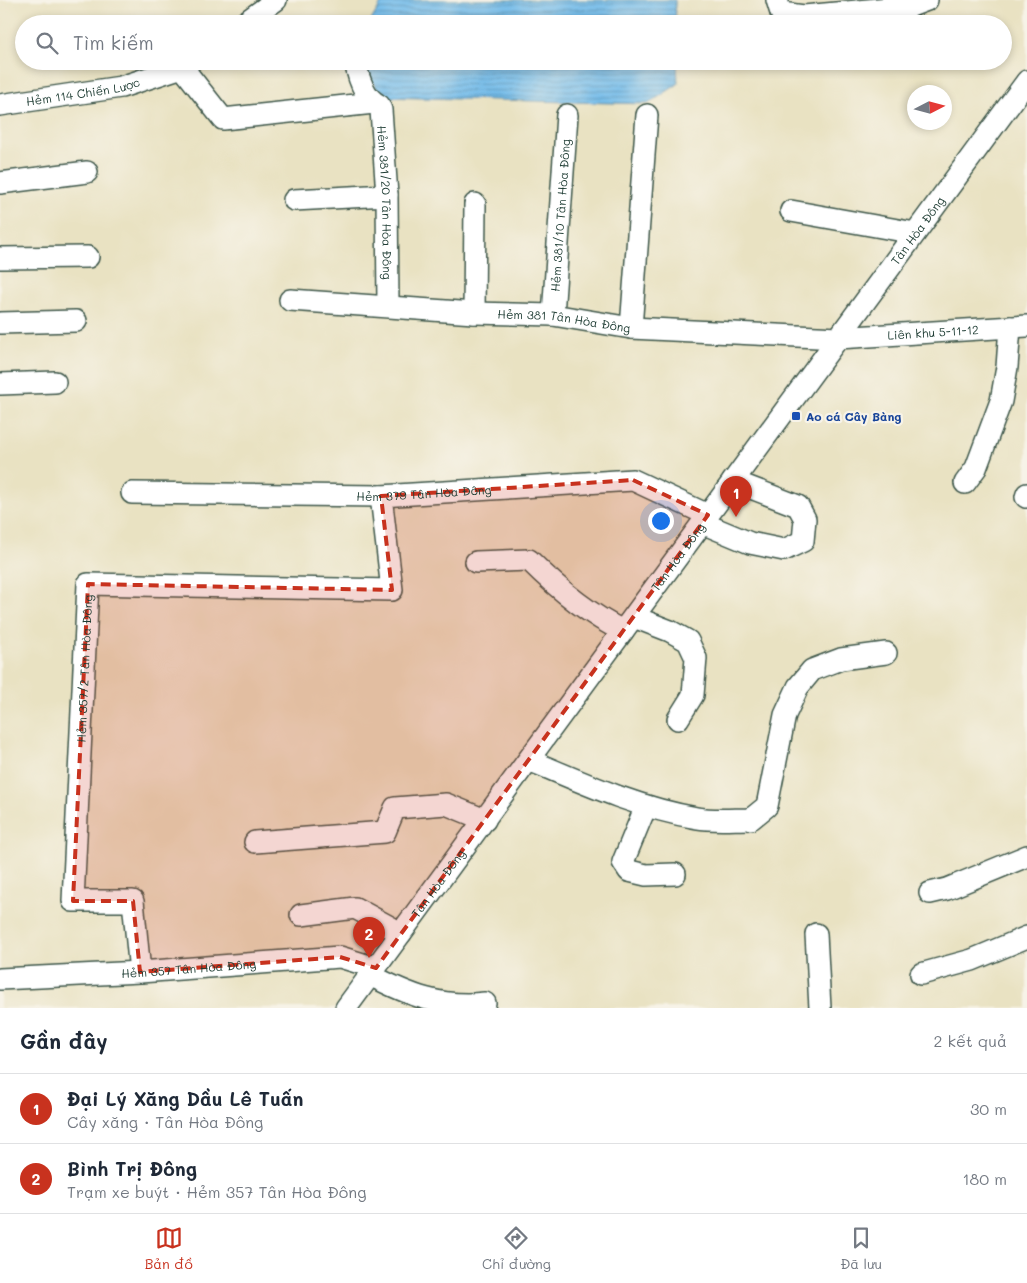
<!DOCTYPE html>
<html lang="vi">
<head>
<meta charset="utf-8">
<style>
	:root { --surface:#fff; --page:#f2f2f3; --text:#1f2937; --muted:#747a83; --line:#e0e1e3; --accent:#c8321e }
	body { margin:0; font-family:Mali,sans-serif; background:var(--page); color:var(--text) }
	.compass { position:absolute; left:907px; top:85px; width:45px; height:45px; border-radius:50%; background:var(--surface); box-shadow:0 2px 8px #0003; rotate:84deg }
	.you { position:absolute; left:660px; top:520px; width:18px; height:18px; margin:-12px; border:4px solid #fff; border-radius:50%; background:#1a73e8; box-shadow:0 0 0 8px #1a73e833 }
	.badge { display:grid; place-items:center; width:32px; height:32px; border-radius:50%; background:var(--accent); color:#fff; font-size:16px; font-weight:700 }
	.pin { position:absolute; translate:-50% -41px; filter:drop-shadow(0 1px 2px #0008) }
	.pin::after { content:''; position:absolute; top:26px; width:18px; height:15px; background:inherit; clip-path:polygon(0 0,100% 0,50% 100%) }
	.list { margin:0; padding:0; list-style:none }
	h2 { display:flex; justify-content:space-between; align-items:center; height:65px; margin:0; padding:0 20px; font-size:21px }
	h2 small { font-size:16px; font-weight:400; color:var(--muted) }
	.list li { display:grid; grid-template-columns:32px 1fr auto; gap:15px; align-items:center; box-sizing:border-box; height:70px; padding:0 20px; border-top:1px solid var(--line) }
	.list b { display:block; font-size:19px; white-space:nowrap }
	.list p { margin:0; font-size:16px; white-space:nowrap; color:var(--muted) }
	.list em { font-size:16px; font-style:normal; color:var(--muted) }
	.icon { flex:none; width:28px; height:28px; fill:none; stroke:currentColor; stroke-width:2; stroke-linecap:round; stroke-linejoin:round }
	.map { position:relative; flex:none; width:1027px; height:1008px; overflow:hidden }
	.search { position:absolute; background:var(--surface); box-shadow:0 2px 8px #0003; left:15px; right:15px; top:15px; height:55px; display:flex; align-items:center; gap:12px; box-sizing:border-box; padding:0 18px; border-radius:28px; color:var(--muted); font-size:19px }
	.sheet { height:205px; background:var(--surface) }
	nav { display:flex; justify-content:space-around; align-items:center; box-sizing:border-box; height:70px; border-top:1px solid var(--line); background:var(--surface); font-size:14px; color:var(--muted) }
	nav a { display:grid; justify-items:center; gap:2px }
	nav .on { color:var(--accent) }
	.map>svg:first-child { display:block }
	.water { fill:url(#water-rules); stroke:#487c8f }
	.lines { fill:none; stroke-linecap:round; stroke-linejoin:round }
	.minor-casing { stroke:#3d5649; stroke-width:24 }
	.minor { stroke:#fff; stroke-width:21 }
	.marked { fill:#c8321e; fill-opacity:0.2; stroke:#c8321e; stroke-width:4; stroke-dasharray:10 6; stroke-linejoin:round }
	.transit-dot { fill:#1a4fb4; stroke:#f7f3e8; stroke-width:2 }
	.labels { text-anchor:middle; dominant-baseline:central; stroke-width:4.5; stroke-linejoin:round; paint-order:stroke }
	.street-label { font-size:12px; fill:#1f3d34; stroke:#f7f3e8 }
	.transit-label { font-size:12px; font-weight:bold; fill:#164399; stroke:#f7f3e8; text-anchor:start }
</style>
</head>
<body>
<div class="map">
<svg width="1027" height="1008" viewBox="0 0 1027 1008">
	<defs>
		<pattern id="water-rules" width="6" height="5" patternUnits="userSpaceOnUse" patternTransform="scale(1.25)"><rect width="6" height="5" fill="#72bbea"/><path d="M0 2.5h6" fill="none" stroke="#5d99be"/></pattern>
	</defs>
	<rect width="100%" height="100%" fill="#f7f3e8"/>
	<filter id="ink" filterUnits="userSpaceOnUse"><feTurbulence type="fractalNoise" baseFrequency=".02" numOctaves="2"/><feDisplacementMap in="SourceGraphic" scale="10" xChannelSelector="R" yChannelSelector="G"/><feConvolveMatrix kernelMatrix="1 2 1 2 8 2 1 2 1" color-interpolation-filters="sRGB"/></filter>
	<filter id="wash" filterUnits="userSpaceOnUse"><feTurbulence type="fractalNoise" baseFrequency=".0096" numOctaves="4" result="noise"/><feDisplacementMap in="SourceGraphic" scale="20" xChannelSelector="R" yChannelSelector="G"/><feGaussianBlur stdDeviation="1.12" result="paint"/><feColorMatrix in="noise" values="0 0 0 0 0 0 0 0 0 0 0 0 0 0 0 0 0 1.4 0 .05"/><feComposite in="paint" operator="in"/></filter>
	<g filter="url(#wash)">
		<rect width="100%" height="100%" fill="#e9e2c2"/>
		<g class="water">
			<path d="M383,0H675L676,24H369Z"/>
			<path d="M365,61H677L678,84L648,104L381,97L366,70Z"/>
		</g>
	</g>
	<g filter="url(#ink)">
		<g class="lines">
			<defs>
				<g id="minor">
					<path d="M777,0L781,13L804,16L911,6L927,0"/>
					<path d="M243,24L276,0"/>
					<path id="s1" d="M355,61C358,77 364,98 379,105L381,110L387,195L388,305"/>
					<path d="M182,67L223,119L374,103"/>
					<path id="s2" d="M0,105L121,87L182,67L191,61"/>
					<path d="M0,183L87,172"/>
					<path d="M294,200L387,195"/>
					<path d="M791,211L915,233"/>
					<path d="M0,258L88,257"/>
					<path id="s3" d="M290,300L474,313L553,315L631,328L838,338L1027,326"/>
					<path d="M474,313L475,204"/>
					<path id="s4" d="M553,315L567,115"/>
					<path d="M0,323L76,321"/>
					<path d="M631,328L647,115"/>
					<path d="M0,384L55,382"/>
					<path d="M965,483L976,468L1001,401L1007,367L1010,327"/>
					<path id="s5" d="M132,493L381,496L633,480L708,515"/>
					<path d="M1026,497L1027,494"/>
					<path d="M702,523L750,543L784,550L803,541L805,519L798,506L733,481"/>
					<path d="M476,562L529,560C555,586 590,615 623,631"/>
					<path d="M634,617L670,631L688,641L696,658L693,695L678,719"/>
					<path d="M529,760C583,783 638,808 697,818C714,821 733,819 751,819L767,806L785,715L798,687L812,670L841,659L886,653"/>
					<path d="M646,806L623,862L629,871L646,875L675,874"/>
					<path d="M255,842L385,832L395,808L446,804L485,820"/>
					<path d="M930,893L947,889L1027,856"/>
					<path d="M301,915L355,908L401,933"/>
					<path d="M816,934L820,1008"/>
					<path id="s6" d="M140,972L133,901H73L88,584L392,590L381,496"/>
					<path d="M921,974L972,960L1027,937"/>
					<path d="M370,975C409,995 440,1008 485,1003"/>
					<path id="s7" d="M0,979L140,972L340,957L376,968"/>
					<path id="s8" d="M346,1008L1027,81"/>
				</g>
			</defs>
			<use href="#minor" class="minor-casing"/>
			<use href="#minor" class="minor"/>
		</g>
	</g>
	<path class="marked" d="M633,480L708,515L376,968L340,957L140,972L133,901H73L88,584L392,590L381,496Z"/>
	<rect class="transit-dot" x="791" y="411" width="10" height="10" rx="2.5"/>
	<g class="labels">
		<g class="street-label">
			<text stroke="none"><textPath href="#s2" startOffset="84">Hẻm 114 Chiến Lược</textPath></text>
			<text stroke="none"><textPath href="#s1" startOffset="150">Hẻm 381/20 Tân Hòa Đông</textPath></text>
			<text stroke="none"><textPath href="#s4" startOffset="100">Hẻm 381/10 Tân Hòa Đông</textPath></text>
			<text stroke="none"><textPath href="#s8" startOffset="965">Tân Hòa Đông</textPath></text>
			<text stroke="none"><textPath href="#s3" startOffset="275">Hẻm 381 Tân Hòa Đông</textPath></text>
			<text stroke="none"><textPath href="#s3" startOffset="645">Liên khu 5-11-12</textPath></text>
			<text stroke="none"><textPath href="#s5" startOffset="292">Hẻm 379 Tân Hòa Đông</textPath></text>
			<text stroke="none"><textPath href="#s8" startOffset="560">Tân Hòa Đông</textPath></text>
			<text stroke="none"><textPath href="#s6" startOffset="364">Hẻm 357/2 Tân Hòa Đông</textPath></text>
			<text stroke="none"><textPath href="#s8" startOffset="155">Tân Hòa Đông</textPath></text>
			<text stroke="none"><textPath href="#s7" startOffset="189">Hẻm 357 Tân Hòa Đông</textPath></text>
		</g>
		<g class="transit-label">
			<text x="806" y="416">Ao cá Cây Bàng</text>
		</g>
	</g>
</svg>
<svg class="compass" viewBox="-18 -18 36 36"><path d="M0-13l5 13h-10z" fill="#e53935"/><path d="M0 13l5-13h-10z" fill="#747a83"/></svg>
<div class="you"></div>
<div class="pin badge" style="left:736px;top:517px">1</div>
<div class="pin badge" style="left:369px;top:958px">2</div>
<div class="search"><svg class="icon" aria-label="search" viewBox="0 0 24 24"><circle cx="10" cy="10" r="6"/><path d="M15 15l6 6"/></svg>Tìm kiếm</div>
</div>
<section class="sheet">
<h2>Gần đây<small>2 kết quả</small></h2>
<ul class="list">
<li><span class="badge">1</span><div><b>Đại Lý Xăng Dầu Lê Tuấn</b><p>Cây xăng · Tân Hòa Đông</p></div><em>30 m</em></li>
<li><span class="badge">2</span><div><b>Bình Trị Đông</b><p>Trạm xe buýt · Hẻm 357 Tân Hòa Đông</p></div><em>180 m</em></li>
</ul>
</section>
<nav>
<a class="on"><svg class="icon" aria-label="map" viewBox="0 0 24 24"><path d="M3 6l6-2 6 2 6-2v14l-6 2-6-2-6 2zM9 4v14M15 6v14"/></svg>Bản đồ</a>
<a><svg class="icon" aria-label="directions" viewBox="0 0 24 24"><path d="M12 3l9 9-9 9-9-9zM9 14v-3h6M13 9l2 2-2 2"/></svg>Chỉ đường</a>
<a><svg class="icon" aria-label="saved" viewBox="0 0 24 24"><path d="M7 4h10v16l-5-4-5 4z"/></svg>Đã lưu</a>
</nav>
</body>
</html>
